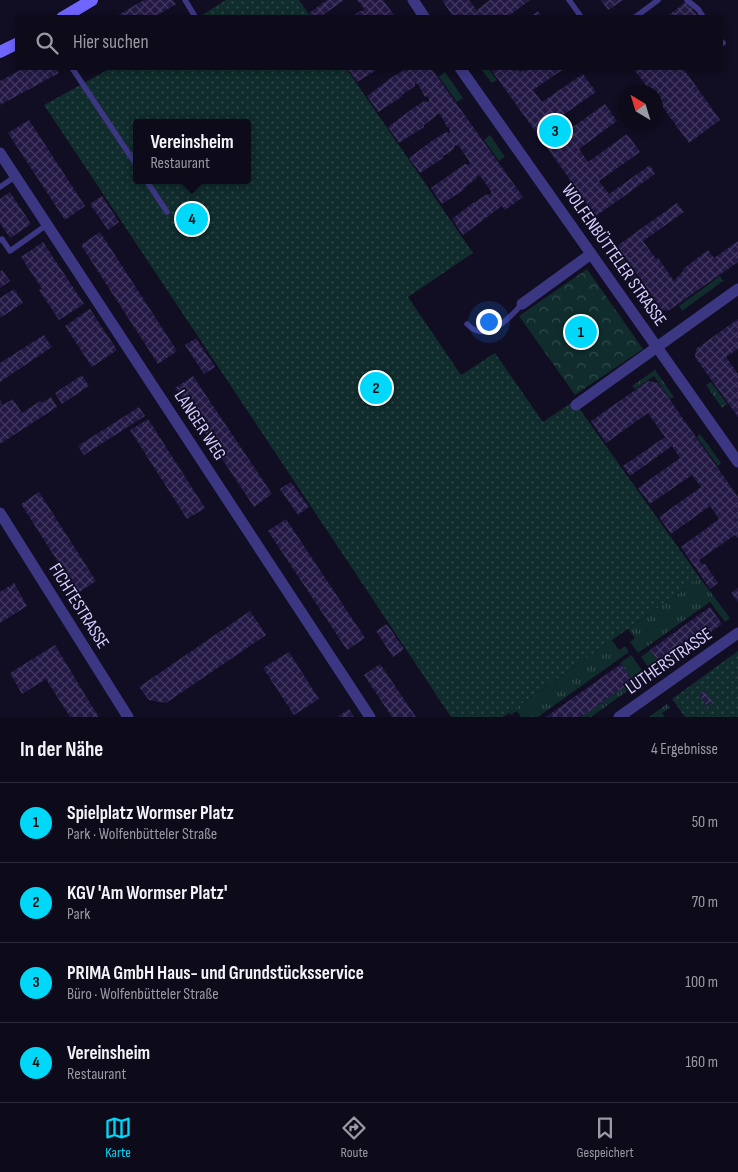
<!DOCTYPE html>
<html lang="de">
<head>
<meta charset="utf-8">
<style>
	:root { --surface:#0d0a1a; --page:#161323; --text:#f1f3f6; --muted:#9a9aa2; --line:#2d2b39; --accent:#00d8f9 }
	body { margin:0; font-family:"Sofia Sans Condensed",sans-serif; background:var(--page); color:var(--text) }
	.compass { position:absolute; left:618px; top:85px; width:45px; height:45px; border-radius:50%; background:var(--surface); box-shadow:0 2px 8px #0003; rotate:322deg }
	.you { position:absolute; left:488px; top:321px; width:18px; height:18px; margin:-12px; border:4px solid #fff; border-radius:50%; background:#1a73e8; box-shadow:0 0 0 8px #1a73e833 }
	.badge { display:grid; place-items:center; width:32px; height:32px; border-radius:50%; background:var(--accent); color:#111; font-size:16px; font-weight:700 }
	.pin { position:absolute; translate:-50% -50%; border:2px solid #fff; box-shadow:0 1px 5px #0006 }
	.popup { position:absolute; left:133px; top:119px; width:118px; height:65px; box-sizing:border-box; display:grid; place-content:center; border-radius:5px; background:var(--surface); filter:drop-shadow(0 1px 4px #0005); font-size:16px; white-space:nowrap; color:var(--muted) }
	.popup b { font-size:19px; color:var(--text) }
	.popup::after { content:''; position:absolute; left:50%; top:100%; margin-left:-10px; border:10px solid transparent; border-top-color:var(--surface) }
	.list { margin:0; padding:0; list-style:none }
	h2 { display:flex; justify-content:space-between; align-items:center; height:65px; margin:0; padding:0 20px; font-size:21px }
	h2 small { font-size:16px; font-weight:400; color:var(--muted) }
	.list li { display:grid; grid-template-columns:32px 1fr auto; gap:15px; align-items:center; box-sizing:border-box; height:80px; padding:0 20px; border-top:1px solid var(--line) }
	.list b { display:block; font-size:19px; white-space:nowrap }
	.list p { margin:0; font-size:16px; white-space:nowrap; color:var(--muted) }
	.list em { font-size:16px; font-style:normal; color:var(--muted) }
	.icon { flex:none; width:28px; height:28px; fill:none; stroke:currentColor; stroke-width:2; stroke-linecap:round; stroke-linejoin:round }
	.map { position:relative; flex:none; width:738px; height:717px; overflow:hidden }
	.search { position:absolute; background:var(--surface); box-shadow:0 2px 8px #0003; left:15px; right:15px; top:15px; height:55px; display:flex; align-items:center; gap:12px; box-sizing:border-box; padding:0 18px; border-radius:5px; color:var(--muted); font-size:19px }
	.sheet { height:385px; background:var(--surface) }
	nav { display:flex; justify-content:space-around; align-items:center; box-sizing:border-box; height:70px; border-top:1px solid var(--line); background:var(--surface); font-size:14px; color:var(--muted) }
	nav a { display:grid; justify-items:center; gap:2px }
	nav .on { color:var(--accent) }
	.map>svg:first-child { display:block }
	.grass { fill:url(#grass-tufts) }
	.forest { fill:url(#forest-crowns) }
	.garden { fill:url(#garden-dots); fill-rule:evenodd }
	.building { fill:url(#building-cross-hatch) }
	.lines { fill:none; stroke-linecap:round; stroke-linejoin:round }
	.lane { stroke:#3c3783; stroke-width:5.5 }
	.street { stroke:#3c3783; stroke-width:11 }
	.secondary { stroke:#6f65ff; stroke-width:12 }
	.labels { text-anchor:middle; dominant-baseline:central; stroke-width:4; stroke-linejoin:round; paint-order:stroke }
	.street-label { font-size:18px; fill:#d6ceff; stroke:#110d22 }
</style>
</head>
<body>
<div class="map">
<svg width="738" height="717" viewBox="0 0 738 717">
	<defs>
		<pattern id="grass-tufts" width="24" height="20" patternUnits="userSpaceOnUse" patternTransform="scale(1.25)"><rect width="24" height="20" fill="#102c2c"/><path d="M3 7l-1-3M5 7V3M7 7l1-3M15 17l-1-3M17 17v-4M19 17l1-3" fill="none" stroke="#32494c"/></pattern>
		<pattern id="forest-crowns" width="20" height="18" patternUnits="userSpaceOnUse" patternTransform="scale(1.25)"><rect width="20" height="18" fill="#102c2c"/><path d="M2 6a3 3 0 1 1 6 0M12 15a3 3 0 1 1 6 0" fill="none" stroke="#32494c"/></pattern>
		<pattern id="garden-dots" width="8" height="8" patternUnits="userSpaceOnUse" patternTransform="scale(1.25)"><rect width="8" height="8" fill="#102c2c"/><path d="M2 2h.1M6 6h.1" fill="none" stroke="#32494c" stroke-width="1.8" stroke-linecap="round"/></pattern>
		<pattern id="building-cross-hatch" width="8" height="8" patternUnits="userSpaceOnUse" patternTransform="scale(1.25)"><rect width="8" height="8" fill="#231944"/><path d="M0 0l8 8M0 8l8-8" fill="none" stroke="#423960"/></pattern>
	</defs>
	<rect width="100%" height="100%" fill="#110d22"/>
	<g class="grass">
		<path d="M480,68H488L497,80L492,83Z"/>
		<path d="M445,72L463,98L457,102L439,77Z"/>
		<path d="M490,135L505,157L499,161L484,140Z"/>
		<path d="M623,258L647,291L642,294L618,262Z"/>
		<path d="M720,276L723,281L682,311L679,306Z"/>
		<path d="M655,370L674,397L670,399L654,376L635,389L632,386Z"/>
		<path d="M711,382L727,404L722,408L706,385Z"/>
		<path d="M700,434L721,463L718,466L697,437Z"/>
		<path d="M700,578L730,618L725,622L710,602L638,653L630,642L635,638L628,629Z"/>
		<path d="M612,640L619,650L625,646L629,652L538,717H521L517,711L511,715L509,713Z"/>
		<path d="M650,650L663,667L653,674L641,657Z"/>
		<path d="M631,655L647,677L591,717H581L633,681L620,663Z"/>
		<path d="M667,704L670,708L662,713L665,717H649Z"/>
	</g>
	<path class="forest" d="M587,269L643,349L575,395L519,316Z"/>
	<g class="garden">
		<path d="M226,0H299L311,17L197,18Z"/>
		<path d="M111,68H346L473,253L408,297L461,375L495,353L543,422L574,401L700,578L503,717H451L44,105ZM137,123H247V180H137Z"/>
		<path d="M738,651V717H685L672,699Z"/>
	</g>
	<g class="building">
		<path d="M144,0H173L176,4L153,18H113Z"/>
		<path d="M327,0H344L319,18H312L309,13Z"/>
		<path d="M357,0H383L396,18H351L360,11H363L364,8Z"/>
		<path d="M442,0H469L477,10L490,0H530L506,18H454Z"/>
		<path d="M601,0H623L608,10Z"/>
		<path d="M687,1L699,18H665Z"/>
		<path d="M538,11L543,18H529Z"/>
		<path d="M24,68H56L59,73L0,105V81Z"/>
		<path d="M347,68H380L357,82Z"/>
		<path d="M408,68H431L523,197L505,210L502,206L463,235L452,219L474,202V203L487,194L491,195V191L480,176L477,175L476,179L464,188L465,189L442,204L431,188L465,164L470,165L469,161L459,146L455,145L454,149L442,157L443,158L420,173L409,158L433,140L446,132L450,133L449,127H447L440,114H437L436,116L424,125V127L399,143L388,127L412,109L424,101L429,102V99L427,96L425,97L418,84L415,83V86L402,95L403,96L378,112L367,96L391,78L404,70L408,71Z"/>
		<path d="M490,68H517L520,72L526,68H565L533,90L542,102L583,74L596,92L557,119L566,132L605,104L617,121L579,149L588,162L627,134L640,152L599,181L609,194L650,165L655,174L596,216Z"/>
		<path d="M633,68H683L720,120L689,143L656,98V92H651Z"/>
		<path d="M29,120L85,206L65,220L8,133Z"/>
		<path d="M10,192L31,224L10,238L0,223V199Z"/>
		<path d="M102,196L119,222L108,230L90,204Z"/>
		<path d="M197,202L210,221L188,236L175,216Z"/>
		<path d="M677,203L684,212L643,241L656,259L658,258L674,281L684,270L683,269L708,250L714,258L738,241V262L668,311L662,310L617,246Z"/>
		<path d="M100,232L177,351L158,364L81,245Z"/>
		<path d="M43,242L84,304L59,320L39,290L42,289L21,257Z"/>
		<path d="M2,270L10,281L0,288V272Z"/>
		<path d="M14,289L23,303L0,318V298Z"/>
		<path d="M90,309L117,350L92,367L65,326Z"/>
		<path d="M738,319V349L726,357L738,374V417L695,357L696,349Z"/>
		<path d="M44,335L52,347L0,382V363Z"/>
		<path d="M196,338L215,367L204,374L185,345Z"/>
		<path d="M82,375L89,386L62,404L55,393Z"/>
		<path d="M193,376L272,494L254,507L175,388Z"/>
		<path d="M648,381L658,383L738,497V538L735,535L699,560L702,564H705L718,583L710,589L681,547L719,519L710,506L671,534L659,517L701,487L692,475L650,504L638,488L680,458L672,446L630,476L623,466L665,437L648,413L606,443L591,421Z"/>
		<path d="M51,397L57,407L0,444V400L3,405L13,399L22,413L40,401L42,403Z"/>
		<path d="M139,407L145,416L84,455L78,446Z"/>
		<path d="M148,419L205,508L187,519L130,430Z"/>
		<path d="M291,482L309,507L298,515L280,489Z"/>
		<path d="M39,492L96,581L78,593L21,504Z"/>
		<path d="M286,519L365,638L347,650L268,531Z"/>
		<path d="M14,583L27,606L0,623V592Z"/>
		<path d="M738,588V602L731,593Z"/>
		<path d="M710,607L722,624L663,667L650,650Z"/>
		<path d="M250,611L266,635L166,703L149,700L139,687Z"/>
		<path d="M387,624L404,649L393,657L376,631Z"/>
		<path d="M55,645L90,703L99,717H70L46,679L22,694L10,673Z"/>
		<path d="M289,652L319,699L294,715L263,668Z"/>
		<path d="M380,664L416,717H392L364,675Z"/>
		<path d="M621,664L633,681L581,717H546Z"/>
		<path d="M704,691L713,702L708,706L699,696Z"/>
		<path d="M349,709L354,717H337Z"/>
	</g>
	<g class="lines">
		<g class="lane">
			<path d="M185,0L196,18"/>
			<path d="M569,0L582,18"/>
			<path d="M687,0L698,9L704,18"/>
			<path d="M634,18L658,0"/>
			<path d="M720,40L723,43L720,44"/>
			<path d="M72,68L137,166"/>
			<path d="M146,180L167,212"/>
			<path d="M0,187L16,176"/>
			<path d="M0,240L2,239L10,251L48,224"/>
			<path d="M467,324C485,344 509,319 522,304"/>
		</g>
		<g class="street">
			<path d="M413,0L425,18"/>
			<path d="M460,68L738,462"/>
			<path d="M0,153L370,717"/>
			<path d="M522,304L591,254"/>
			<path d="M576,405L738,289"/>
			<path d="M0,513L128,717"/>
			<path d="M619,717L738,633"/>
		</g>
		<g class="secondary">
			<path d="M62,18L92,0"/>
			<path d="M0,52L18,43"/>
		</g>
	</g>
	<g class="labels">
		<g class="street-label">
			<text transform="translate(614 255) rotate(55)">WOLFENBÜTTELER STRASSE</text>
			<text transform="translate(200 425) rotate(57)">LANGER WEG</text>
			<text transform="translate(79 606) rotate(58)">FICHTESTRASSE</text>
			<text transform="translate(669 661) rotate(-35)">LUTHERSTRASSE</text>
		</g>
	</g>
</svg>
<svg class="compass" viewBox="-18 -18 36 36"><path d="M0-13l5 13h-10z" fill="#e53935"/><path d="M0 13l5-13h-10z" fill="#9a9aa2"/></svg>
<div class="you"></div>
<div class="pin badge" style="left:581px;top:332px">1</div>
<div class="pin badge" style="left:376px;top:388px">2</div>
<div class="pin badge" style="left:555px;top:131px">3</div>
<div class="pin badge" style="left:192px;top:219px">4</div>
<div class="popup"><b>Vereinsheim</b>Restaurant</div>
<div class="search"><svg class="icon" aria-label="search" viewBox="0 0 24 24"><circle cx="10" cy="10" r="6"/><path d="M15 15l6 6"/></svg>Hier suchen</div>
</div>
<section class="sheet">
<h2>In der Nähe<small>4 Ergebnisse</small></h2>
<ul class="list">
<li><span class="badge">1</span><div><b>Spielplatz Wormser Platz</b><p>Park · Wolfenbütteler Straße</p></div><em>50 m</em></li>
<li><span class="badge">2</span><div><b>KGV 'Am Wormser Platz'</b><p>Park</p></div><em>70 m</em></li>
<li><span class="badge">3</span><div><b>PRIMA GmbH Haus- und Grundstücksservice</b><p>Büro · Wolfenbütteler Straße</p></div><em>100 m</em></li>
<li><span class="badge">4</span><div><b>Vereinsheim</b><p>Restaurant</p></div><em>160 m</em></li>
</ul>
</section>
<nav>
<a class="on"><svg class="icon" aria-label="map" viewBox="0 0 24 24"><path d="M3 6l6-2 6 2 6-2v14l-6 2-6-2-6 2zM9 4v14M15 6v14"/></svg>Karte</a>
<a><svg class="icon" aria-label="directions" viewBox="0 0 24 24"><path d="M12 3l9 9-9 9-9-9zM9 14v-3h6M13 9l2 2-2 2"/></svg>Route</a>
<a><svg class="icon" aria-label="saved" viewBox="0 0 24 24"><path d="M7 4h10v16l-5-4-5 4z"/></svg>Gespeichert</a>
</nav>
</body>
</html>
